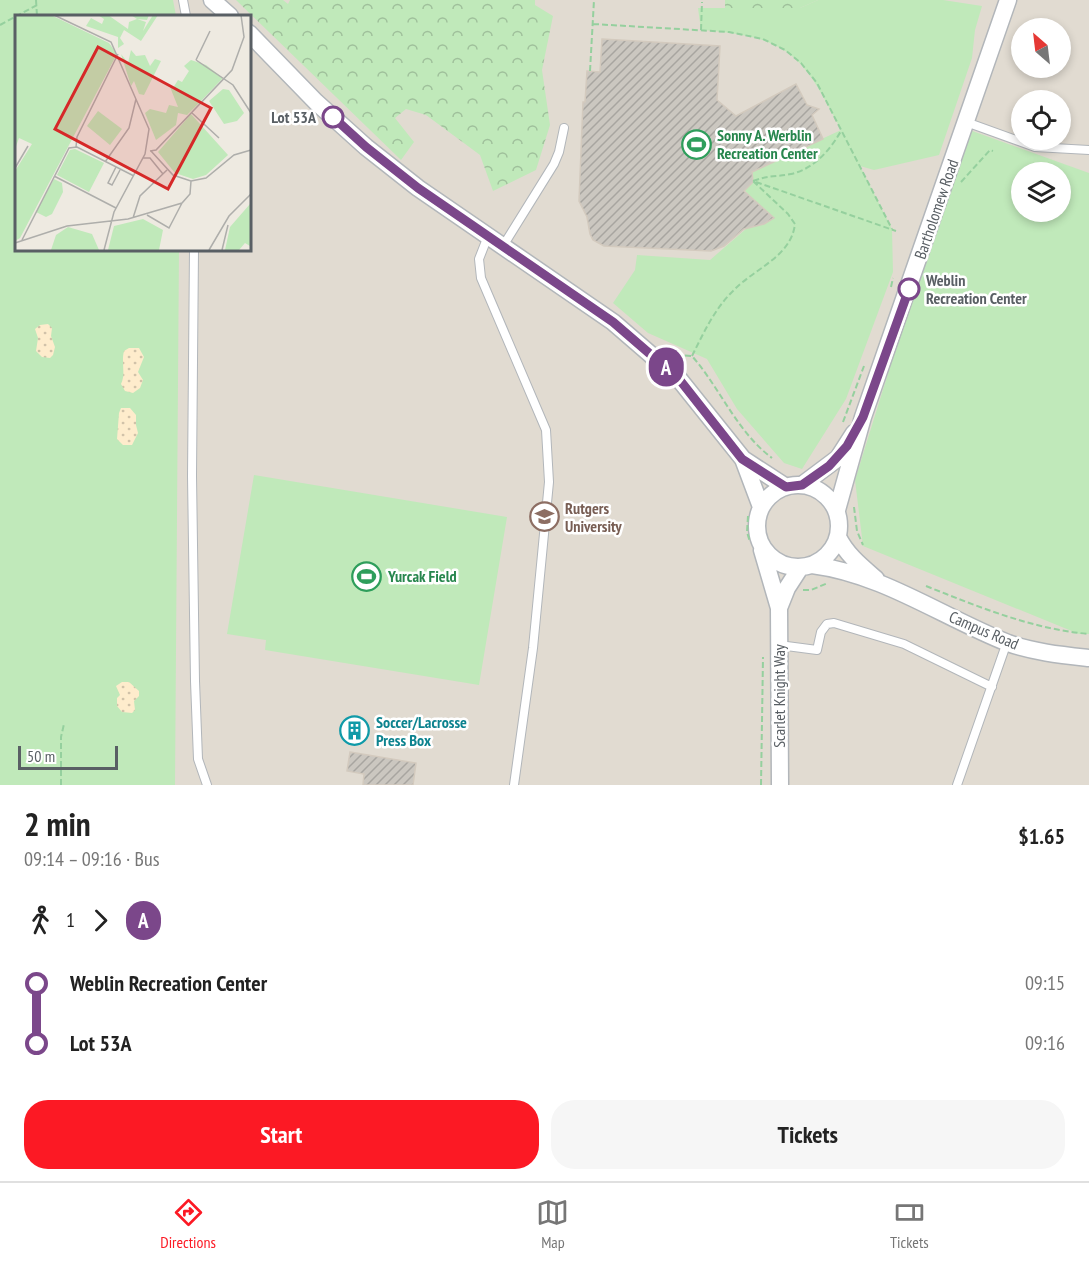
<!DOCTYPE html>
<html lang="en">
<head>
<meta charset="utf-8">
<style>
	body { margin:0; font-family:"PT Sans Narrow",sans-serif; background:#f6f6f6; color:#222; height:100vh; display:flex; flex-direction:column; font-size:22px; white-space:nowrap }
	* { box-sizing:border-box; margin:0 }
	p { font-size:20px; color:#767676 }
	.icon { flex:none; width:33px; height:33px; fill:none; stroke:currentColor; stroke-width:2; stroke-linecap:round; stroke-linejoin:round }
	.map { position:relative; height:785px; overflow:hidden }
	.drawer { display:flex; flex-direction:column; background:#fff; flex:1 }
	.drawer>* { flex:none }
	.badge { padding:0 12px; border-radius:20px; font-size:21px; line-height:39px }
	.needle { width:39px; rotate:332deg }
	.fabs { position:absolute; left:1011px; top:18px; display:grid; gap:12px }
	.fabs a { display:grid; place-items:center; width:60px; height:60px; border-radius:50%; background:#fff; box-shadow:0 3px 9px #0003; font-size:30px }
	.scale { position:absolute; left:18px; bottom:15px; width:100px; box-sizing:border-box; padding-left:6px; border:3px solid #595f64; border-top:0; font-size:16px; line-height:21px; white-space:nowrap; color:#595f64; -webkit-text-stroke:4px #fff; paint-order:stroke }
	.map>.badge { position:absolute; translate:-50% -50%; box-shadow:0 0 0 3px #fff }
	.legs { display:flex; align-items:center; gap:9px; height:66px; padding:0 24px; font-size:20px }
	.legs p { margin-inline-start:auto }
	.summary { display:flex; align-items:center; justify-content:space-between; height:102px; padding:0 24px }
	h1 { font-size:33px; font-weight:700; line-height:45px }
	.cta { display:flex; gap:12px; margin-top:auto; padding:12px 24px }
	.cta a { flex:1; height:69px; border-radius:24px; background:#fc1924; color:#fff; font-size:24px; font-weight:700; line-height:69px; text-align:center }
	.cta a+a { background:#f6f6f6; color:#222 }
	ul { padding:0 24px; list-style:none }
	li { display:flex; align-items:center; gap:21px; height:60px; font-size:22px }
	li i { display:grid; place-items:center; width:9px; height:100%; margin:0 8px; background:currentColor }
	li i::after { content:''; width:15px; height:15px; margin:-8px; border:4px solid; border-radius:50%; background:#fff }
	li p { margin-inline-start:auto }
	li:first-child i { background:linear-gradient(#0000 50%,currentColor 0) }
	li:last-child i { background:linear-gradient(currentColor 50%,#0000 0) }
	.dock { display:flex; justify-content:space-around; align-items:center; height:84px; border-top:2px solid #e0e0e0; background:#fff; font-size:16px; color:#767676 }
	.dock a { display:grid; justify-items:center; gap:3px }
	.dock .selected { color:#fc1924 }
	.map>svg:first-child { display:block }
</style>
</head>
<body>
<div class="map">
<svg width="1089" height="785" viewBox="0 0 1089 785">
	<defs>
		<pattern id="forest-crowns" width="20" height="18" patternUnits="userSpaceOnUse" patternTransform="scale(1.5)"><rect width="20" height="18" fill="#c0e9ba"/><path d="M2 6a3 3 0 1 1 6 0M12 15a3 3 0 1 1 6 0" fill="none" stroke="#9fc09b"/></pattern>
		<pattern id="sand-dots" width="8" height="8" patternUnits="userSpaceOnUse" patternTransform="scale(1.5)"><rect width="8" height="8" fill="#feeccc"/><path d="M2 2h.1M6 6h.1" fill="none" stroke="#d1c2a9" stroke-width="1.8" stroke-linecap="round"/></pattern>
		<pattern id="building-hatch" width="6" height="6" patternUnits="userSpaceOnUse" patternTransform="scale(1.5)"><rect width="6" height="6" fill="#cbc7c0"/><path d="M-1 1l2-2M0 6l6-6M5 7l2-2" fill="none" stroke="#a8a5a0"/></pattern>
	</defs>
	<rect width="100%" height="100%" fill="#eeeae1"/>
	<path fill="#e1dbd1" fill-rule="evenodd" d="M0,0H1089V785H0ZM16,16H249V249H16ZM1022,28H1060V68H1022ZM1022,100H1060V140H1022ZM1022,172H1060V212H1022Z"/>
	<path fill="#c0e9ba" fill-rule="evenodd" d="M0,0H173L176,16H16V249H179L175,785H0Z
		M818,0H943L982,6L975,30L972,58L939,155L874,170L860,166L892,229L893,272L846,399L802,469L784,463L737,409L707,359L648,333L613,303L635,270L637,255L710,260L747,228L760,225L773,218L742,188L750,161L766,165L841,130C802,54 790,37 701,30L698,8H800Z
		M964,128L1089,173V634H1079L863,546L855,480ZM1022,172H1060V212H1022Z
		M254,475L507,517L479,685L265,650L266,640L227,634Z"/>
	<path fill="url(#forest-crowns)" d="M236,0H283L288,4L290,0H535V5L553,16L542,70L550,125L536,170L493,191L480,155L426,115L406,109L395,118L414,142L401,160Z
		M725,0H818L800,8H725Z"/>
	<path fill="url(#sand-dots)" d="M48,324L52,328L51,336L55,347L53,355L50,358L42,357L36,351L38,338L35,329L40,325Z
		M129,348H139L144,357L138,372L143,380L140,388L133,393L125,391L121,384C126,374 121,362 124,351Z
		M121,408H130L136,415V425L138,433L132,445H123L117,439L119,413Z
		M122,682H129L139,691V696L134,701L135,710L132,713L122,712L117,706V698L120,695L116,686Z"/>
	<path fill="url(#building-hatch)" stroke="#d3cabe" stroke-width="1.5" d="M602,39L720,46L717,100L736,116L796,84L807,105L819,109L812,115L823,139L752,172L753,182L744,191L774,218L764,224L744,229L724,246L711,251L604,246L593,240L590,234L587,217L579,201L583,102H585L587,71L600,72Z
		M350,752L416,763L413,785H363L364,774L347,771Z"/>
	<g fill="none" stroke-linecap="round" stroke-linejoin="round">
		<defs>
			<path id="service" d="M183,0L186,16
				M966,122L1035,147L1089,150
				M488,236L479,259L481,278L546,430L549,482L533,648L514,785
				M503,246L554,164L559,152L564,128
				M194,249L192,476L195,681L198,759L207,785
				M779,645L817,650L821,632L827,624L834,623L904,644L992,687
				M957,785L1007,642"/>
			<path id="minor" d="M212,0L230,16
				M249,33L316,102L366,147L418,188L613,322L679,379L743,459L761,507
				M743,459L786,487
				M757 526a41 41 0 1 1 82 0a41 41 0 1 1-82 0Z
				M802,485L838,458L854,433
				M837,510L863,417L1008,0
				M838,537C847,555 861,566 876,579
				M762,550L779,608L780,785
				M812,565C883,574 942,617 1008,643C1033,652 1062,655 1089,658
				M779,608L787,588L800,568"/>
		</defs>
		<use href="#service" stroke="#b2b6ba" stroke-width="10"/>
		<use href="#minor" stroke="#b2b6ba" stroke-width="19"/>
		<path stroke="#95d09e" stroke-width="2" stroke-dasharray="6 3" stroke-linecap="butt" d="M36,0L37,16
			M593,24L729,32L763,39L785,50L801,63L817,83L892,229
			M0,25L37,5
			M701,30L702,2
			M590,71L594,0
			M753,181C769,175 776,177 791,174C814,169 830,150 841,131
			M756,182L896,231
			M961,182L990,150L993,151
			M891,287L893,278
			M676,355L692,356C720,388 737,432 772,458
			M692,356C704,332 715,308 734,290C755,268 791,257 795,224L788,214L753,181
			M843,422L864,366
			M854,507L857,531L863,545
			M748,516L747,532L750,542
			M926,586C979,607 1032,629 1089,634
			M803,590H811L828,583
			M61,785V737L64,724
			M761,785L763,657"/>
		<use href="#service" stroke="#fff" stroke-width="8"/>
		<use href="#minor" stroke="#fff" stroke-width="16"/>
	</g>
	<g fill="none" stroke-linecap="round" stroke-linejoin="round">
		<defs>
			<path id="line-1" d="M333,117L366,147L418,188L613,322L679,379L742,459L786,487L802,485L829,466L847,446L863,417L909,289"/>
		</defs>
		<use href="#line-1" stroke="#fff" stroke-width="14"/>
		<use href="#line-1" stroke="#7b478a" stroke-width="9"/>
	</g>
	<defs>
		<symbol id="stadium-ring" viewBox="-11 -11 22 22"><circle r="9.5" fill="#fff" stroke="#2e9e5b" stroke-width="1.5"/><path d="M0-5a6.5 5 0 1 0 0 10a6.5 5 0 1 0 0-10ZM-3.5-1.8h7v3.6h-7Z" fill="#2e9e5b"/></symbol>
		<symbol id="university-ring" viewBox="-11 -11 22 22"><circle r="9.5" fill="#fff" stroke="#8d6e63" stroke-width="1.5"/><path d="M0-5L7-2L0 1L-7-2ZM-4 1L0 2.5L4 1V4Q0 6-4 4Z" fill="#8d6e63"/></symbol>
		<symbol id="building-ring" viewBox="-11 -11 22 22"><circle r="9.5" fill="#fff" stroke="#0f9aa8" stroke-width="1.5"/><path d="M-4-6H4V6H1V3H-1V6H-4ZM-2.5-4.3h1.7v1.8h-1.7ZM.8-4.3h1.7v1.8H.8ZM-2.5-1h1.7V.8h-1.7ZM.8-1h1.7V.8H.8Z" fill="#0f9aa8"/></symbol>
	</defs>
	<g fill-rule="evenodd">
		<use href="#stadium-ring" x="680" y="128" width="33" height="33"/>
		<use href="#university-ring" x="528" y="500" width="33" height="33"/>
		<use href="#stadium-ring" x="350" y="560" width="33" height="33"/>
		<use href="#building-ring" x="338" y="714" width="33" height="33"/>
	</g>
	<g fill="#fff" stroke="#7b478a" stroke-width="3">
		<circle cx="333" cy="117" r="10"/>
		<circle cx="909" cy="289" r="10"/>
	</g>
	<g text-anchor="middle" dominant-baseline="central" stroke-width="5" stroke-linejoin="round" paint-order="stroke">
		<g font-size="16" font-weight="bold" fill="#595f64" stroke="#fff" text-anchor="end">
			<text x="316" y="117">Lot 53A</text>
			<text x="926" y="280" text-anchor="start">Weblin<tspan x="926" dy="18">Recreation Center</tspan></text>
		</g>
		<g font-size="16" font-weight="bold" fill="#27864d" stroke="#fff" text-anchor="start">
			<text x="717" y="135">Sonny A. Werblin<tspan x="717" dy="18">Recreation Center</tspan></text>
			<text x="388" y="576">Yurcak Field</text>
		</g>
		<g font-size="16" fill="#595f64" stroke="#fff">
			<text transform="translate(936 209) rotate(-71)">Bartholomew Road</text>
			<text transform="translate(984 630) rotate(23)">Campus Road</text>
			<text transform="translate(779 696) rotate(-90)">Scarlet Knight Way</text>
		</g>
		<g font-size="16" font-weight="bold" fill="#785e54" stroke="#fff" text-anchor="start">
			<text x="565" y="508">Rutgers<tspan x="565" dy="18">University</tspan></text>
		</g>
		<g font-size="16" font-weight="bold" fill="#0d838f" stroke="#fff" text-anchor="start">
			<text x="376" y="722">Soccer/Lacrosse<tspan x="376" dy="18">Press Box</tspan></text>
		</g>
	</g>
	<g transform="translate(15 15)">
		<rect width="236" height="236" fill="#eeeae1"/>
		<path d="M0,0L38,1L94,28L102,39L5,223L0,226V156L17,129L4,123L0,134ZM83,0H93L113,14L114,7L122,4L116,0H134L132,5L122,4L131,7L128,16L138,0H143L126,26L109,15L105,23L109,29L103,33V22L71,11L76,3L87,9L89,4ZM155,72L185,87L172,100L163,98L161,110L141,125L130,98L135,94L151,98L154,90L163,92ZM208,74L214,75L229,98L222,106L209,109L194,86ZM83,96L107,114L95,130L72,111ZM176,99L213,140L191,160L178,164L160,158L143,137ZM60,134L89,148L74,177L42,160L55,135ZM39,164L47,168L48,177L37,199L31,202L21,197ZM128,204L148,215L144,235H93L99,211ZM53,212L77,219L84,235H36L41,220Z" fill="#c0e9ba"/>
		<path d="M116,35L121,41L130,40L135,51L140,44L146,46L129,80L124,79L119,66L116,71L106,39L113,48ZM176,45L191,50L208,63L185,87L158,73L163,65L167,67L174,56L169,51ZM235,189V231L230,228L224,235H210L215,212Z" fill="#c0e9ba"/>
		<path fill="none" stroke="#aeaeab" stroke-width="1.5" d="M39,0L96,27L134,114L130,139L99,197L89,235M181,45L218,70L236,98M181,45L195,16M177,98L204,123M61,132L62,122L103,39M135,136L141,135L217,55L229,22L226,0M128,143H135L148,159M90,147L114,113L121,84M101,152L93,168L97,170L105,155M0,153L13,131M39,161L101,193M176,166L191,163L219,140L236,135M132,200L154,213L167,188M118,203L125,181L152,155M7,225L54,133L62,132L119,161M0,228L52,211L113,204L167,188L175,179L176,166L158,160L136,136M194,235L214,201L236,179M207,235L213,210"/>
		<path fill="#d62828" fill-opacity="0.15" stroke="#d62828" stroke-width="3" d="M83,32L196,93L153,174L40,114Z"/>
		<rect width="236" height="236" fill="none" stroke="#595f64" stroke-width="3"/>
	</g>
</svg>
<div class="fabs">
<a><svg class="needle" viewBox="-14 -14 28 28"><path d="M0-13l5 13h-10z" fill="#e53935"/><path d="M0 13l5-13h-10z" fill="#767676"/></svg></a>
<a><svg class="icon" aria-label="locate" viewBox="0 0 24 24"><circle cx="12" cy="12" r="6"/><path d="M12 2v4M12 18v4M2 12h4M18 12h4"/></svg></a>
<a><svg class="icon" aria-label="layers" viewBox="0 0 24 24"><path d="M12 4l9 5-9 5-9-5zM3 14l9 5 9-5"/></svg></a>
</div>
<div class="scale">50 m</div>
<b class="badge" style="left:666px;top:367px;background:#7b478a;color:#fff">A</b>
</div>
<section class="drawer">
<div class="summary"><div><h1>2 min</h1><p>09:14 – 09:16 · Bus</p></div><b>$1.65</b></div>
<div class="legs"><svg class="icon" aria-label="walk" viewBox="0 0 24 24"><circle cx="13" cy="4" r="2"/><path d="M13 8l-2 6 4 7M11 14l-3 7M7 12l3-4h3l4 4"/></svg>1<svg class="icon" aria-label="forward" viewBox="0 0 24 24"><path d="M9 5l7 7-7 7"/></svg><b class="badge" style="background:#7b478a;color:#fff">A</b></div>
<ul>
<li><i style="color:#7b478a"></i><b>Weblin Recreation Center</b><p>09:15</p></li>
<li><i style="color:#7b478a"></i><b>Lot 53A</b><p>09:16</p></li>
</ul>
<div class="cta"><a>Start</a><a>Tickets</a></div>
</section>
<nav class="dock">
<a class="selected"><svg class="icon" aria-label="directions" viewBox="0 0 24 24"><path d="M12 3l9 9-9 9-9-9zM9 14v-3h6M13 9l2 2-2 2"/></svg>Directions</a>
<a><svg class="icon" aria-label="map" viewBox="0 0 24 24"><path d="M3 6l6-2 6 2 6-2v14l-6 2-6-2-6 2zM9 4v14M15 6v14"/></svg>Map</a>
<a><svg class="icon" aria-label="tickets" viewBox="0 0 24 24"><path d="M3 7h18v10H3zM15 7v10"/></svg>Tickets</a>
</nav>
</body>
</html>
